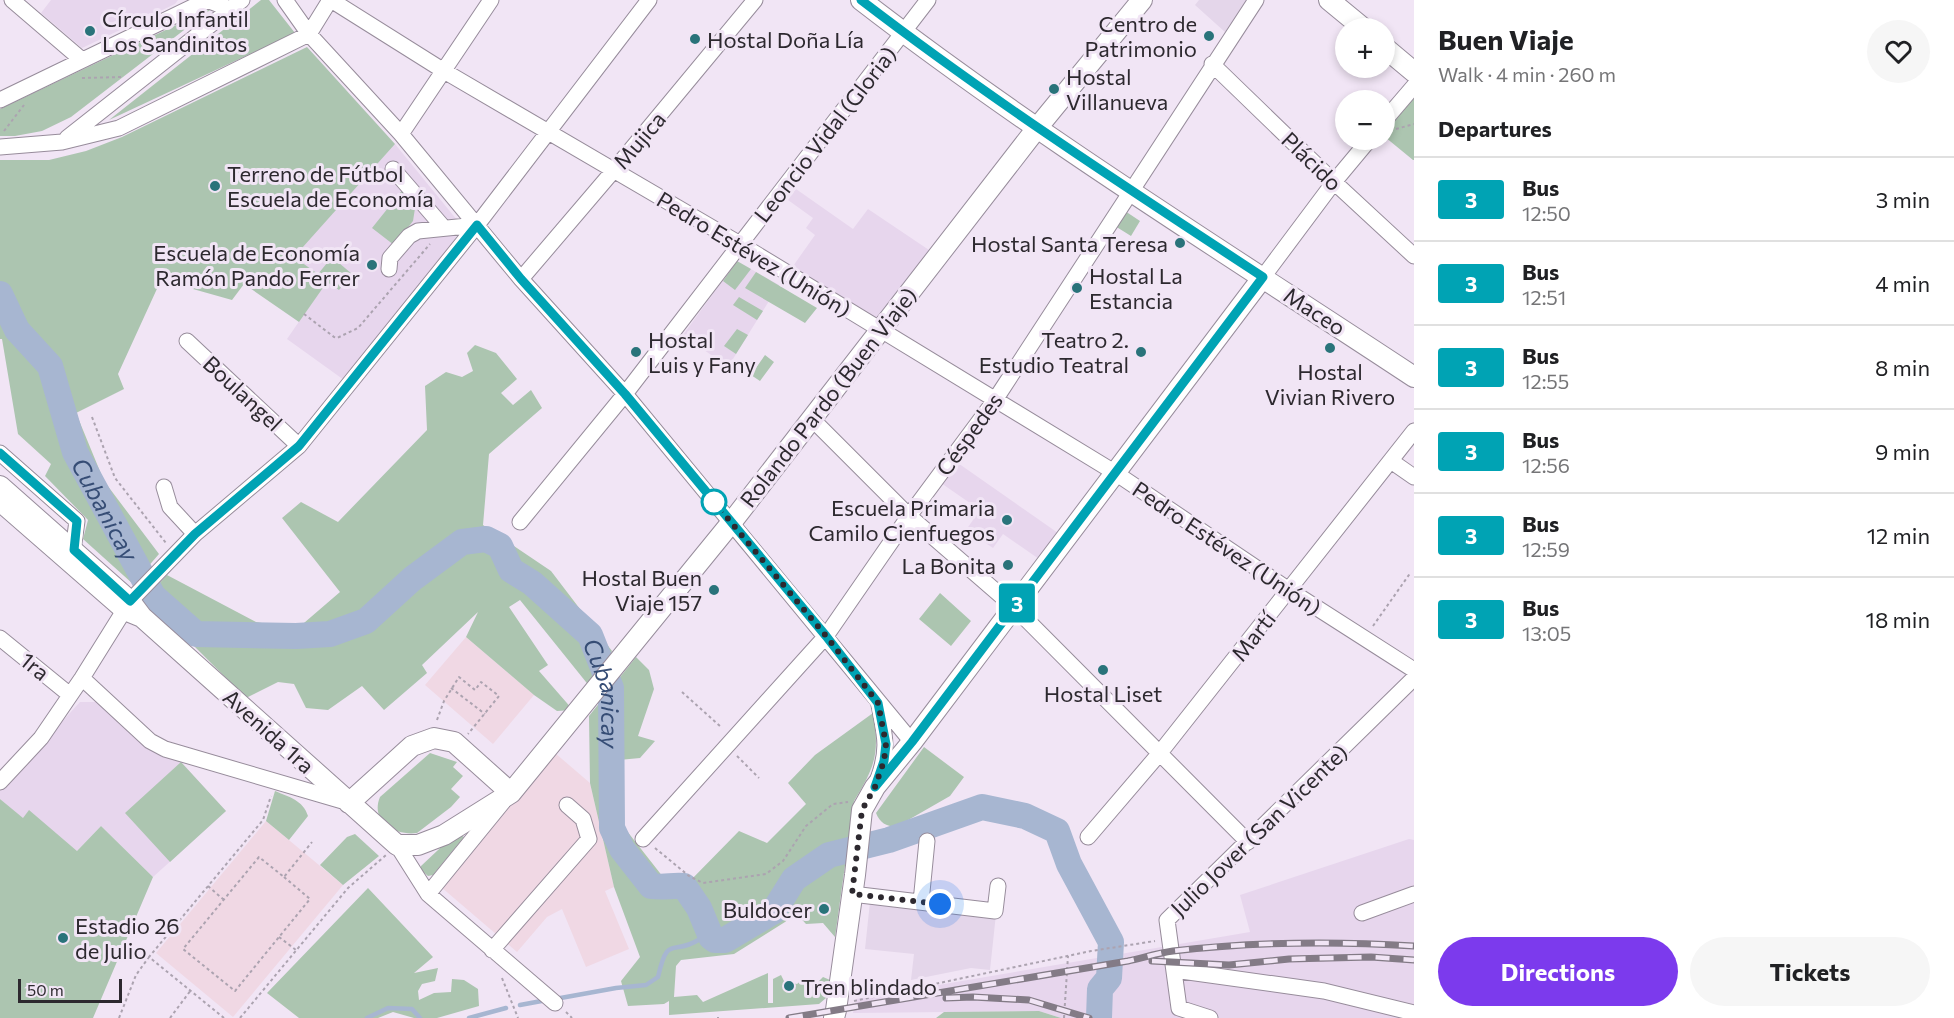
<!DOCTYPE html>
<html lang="en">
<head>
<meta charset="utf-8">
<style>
	body { margin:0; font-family:Commissioner,sans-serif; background:#f6f6f6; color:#202124; height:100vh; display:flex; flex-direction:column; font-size:22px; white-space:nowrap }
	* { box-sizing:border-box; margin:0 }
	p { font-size:20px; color:#757577 }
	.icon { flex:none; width:33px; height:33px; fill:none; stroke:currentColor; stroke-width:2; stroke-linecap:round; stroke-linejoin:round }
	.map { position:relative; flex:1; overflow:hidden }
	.drawer { display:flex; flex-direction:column; background:#fff; width:540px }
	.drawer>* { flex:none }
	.badge { padding:0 12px; border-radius:4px; font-size:21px; line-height:39px }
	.tools { position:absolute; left:1335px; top:18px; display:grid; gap:12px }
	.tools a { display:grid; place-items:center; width:60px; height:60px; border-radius:50%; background:#fff; box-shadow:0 3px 9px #0003; font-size:30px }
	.scale { position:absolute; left:18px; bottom:15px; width:104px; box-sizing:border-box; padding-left:6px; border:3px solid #2d292f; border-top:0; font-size:16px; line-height:21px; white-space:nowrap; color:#2d292f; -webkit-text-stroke:4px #f1e5f5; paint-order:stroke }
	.you { position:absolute; width:30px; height:30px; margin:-15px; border:4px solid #fff; border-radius:50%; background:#1a73e8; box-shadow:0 0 0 9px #1a73e833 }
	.map>.badge { position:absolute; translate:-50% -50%; box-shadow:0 0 0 3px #fff }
	h2 { padding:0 24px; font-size:22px; line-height:54px }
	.round { display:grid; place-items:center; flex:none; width:63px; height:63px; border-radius:32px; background:#f6f6f6 }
	.head { display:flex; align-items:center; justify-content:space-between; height:102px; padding:0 24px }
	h1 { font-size:28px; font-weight:700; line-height:45px }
	.action { display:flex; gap:12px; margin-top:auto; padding:12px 24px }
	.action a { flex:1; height:69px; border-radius:36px; background:#7c3aed; color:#fff; font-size:24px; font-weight:700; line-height:69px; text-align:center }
	.action a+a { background:#f6f6f6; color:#202124 }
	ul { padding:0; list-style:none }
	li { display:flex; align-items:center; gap:18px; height:84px; padding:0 24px; border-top:2px solid #e0e0e0 }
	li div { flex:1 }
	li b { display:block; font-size:22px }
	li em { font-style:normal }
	li .badge { min-width:66px; font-weight:700; text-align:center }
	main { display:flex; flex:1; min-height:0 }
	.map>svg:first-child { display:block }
</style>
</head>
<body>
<main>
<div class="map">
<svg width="1414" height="1018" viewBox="0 0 1414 1018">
	<rect width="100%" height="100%" fill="#f1e5f5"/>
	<path fill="#f0d8e4" d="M466,637L534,695L493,744L425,685Z
		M555,753L590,783L614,887L605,891L629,949L586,967L562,909L547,917L517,952L441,887Z
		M266,821L343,885L233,1017L156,953Z"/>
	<path fill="#e4d6ea" d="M1199,0H1247L1225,32L1195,5Z
		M870,902L996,914L990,970L971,968L911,980L914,954L865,949Z"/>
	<path fill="#e7d6ed" d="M51,0H178L175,4L82,48L41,13Z
		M395,144L457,220L455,244L344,380L287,339L327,281L293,257Z
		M796,189L853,229L868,209L929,250L876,318L791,269L815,235L806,228L813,218L788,200Z
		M737,261L779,285L728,367L683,335Z
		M955,461L1058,533L1039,559L1003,534L993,548L966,530L980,510L941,483Z
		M80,702H97L155,753L181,762L226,811L153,877L101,826L77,851L29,811L23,819L0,799V789Z
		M1409,839L1414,840V1018H1061L1039,1011L853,1013L856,999L1250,932L1240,895Z"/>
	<path fill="#acc5b0" d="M261,0H269L295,33L109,120Z
		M214,7L71,117L42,131L15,136H0V109Z
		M307,47L395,144L294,257L318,274L332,257L352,274L339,290L327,282L299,322L244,284L232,300L161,280L118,374L124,389L76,413L104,481L159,554L133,584L83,539L88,520L45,476L51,464L18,434L2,339H0V160H49L86,151L122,137Z
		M1414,95V160H1413L1385,137V130Z
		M404,188L416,202L413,221L394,245L372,228Z
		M1125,211L1140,221L1131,236L1115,226Z
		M737,261L751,269L735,290L723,281Z
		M756,272L817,308L805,323L745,288Z
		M739,297L763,311L757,320L733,305Z
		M737,329L748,335L736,354L724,346Z
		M475,345L496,353L517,379L501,393L513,405L531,390L542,408L489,454L483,525L551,571L612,651L604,670L590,687L520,600L509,607L548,665L539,671L573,710L557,711L534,695L466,637L478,612L422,665L427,673L384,710L362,686L328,710L306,708L294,684L278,682L246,698L194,646L142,602L167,575L256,622L297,629L340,592L282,518L301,502L338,522L427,430L425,386L446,372L462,377L473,371L467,353Z
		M765,355L774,362L760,381L751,375Z
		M940,593L971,621L951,646L919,619Z
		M636,657L649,670L654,689L638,736L655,741L640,758L619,760L623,826L667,882L688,883L739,831L767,843L806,804L788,783L815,755L873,713C880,753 875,767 854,801L835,937L823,923L806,924L796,913L785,922L734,954L681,960L676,966L674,997L697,995L703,1002L768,973V1003H773V979L781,975L784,981L797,984L804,978L818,982L823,977L830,980L826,998L819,1004L669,1015V1001L664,1004L628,1006L621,981L640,957L614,887L590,783L589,716Z
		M924,747L964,777L950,796L896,827C886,826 880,823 876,813Z
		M430,753L457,762L453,767L463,776L451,789L460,797L451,807L417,833C394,836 370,821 380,797Z
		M181,762L226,811L170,862L125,813Z
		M275,791C289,797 303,800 308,816L289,840L266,821Z
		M0,799L23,818L29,810L77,851L101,826L153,877L93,1018H0Z
		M458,833L464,837L433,875L428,876L421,870V866L454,835Z
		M355,834L379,856L343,885L320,865L347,837Z
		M368,888L433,957L414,973L438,968L435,981L422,984L418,991L419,1000L434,993L451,992L452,979L464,980L478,989L479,1006L437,1018H414L393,1012L378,1018H299L267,993Z
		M1039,1011L1061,1018H936L944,1012Z"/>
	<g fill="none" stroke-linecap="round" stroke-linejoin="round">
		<path stroke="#a7b6d1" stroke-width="4.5" d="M555,999L616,988L646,985L658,977C668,933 672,957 700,939
			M520,1005L547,1000
			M367,1018L388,1008L412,1009L420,1018
			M469,1018L506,1008"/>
		<path stroke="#a7b6d1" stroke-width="26" id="s1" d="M0,294L17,330L50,366L75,452L153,596L196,634L296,636L330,634L366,621L412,579L462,542L486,539L500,546L511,570L532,583L590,635L611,688L612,828L622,849L651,886C665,888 671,885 684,886L699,908L711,937L715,940H725L774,911L794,879L829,855L889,840L982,807L1025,816L1057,831L1069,864L1111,942L1109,978L1100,989L1099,1018"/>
		<defs>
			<path id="minor" d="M12,0L82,60
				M285,0L309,34L401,134L521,279L625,394L912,742
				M331,0L444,71L740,244L1114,472L1289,590L1414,670
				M1212,64L1334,182L1414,256
				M0,100L207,0L230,9
				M1384,121L1414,86
				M401,134L491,0
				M67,138L242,0
				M0,147L62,142L119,128L309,34L330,0
				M393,169L444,228
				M389,269L390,258L409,236L418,231L477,225
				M1263,277L1334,182L1369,140
				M521,279L614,170L755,0
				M187,341L299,446
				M812,419L909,516L1014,607L1248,842
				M0,453L77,521L73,550
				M1391,461L1414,477
				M164,487L170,507L195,534
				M520,522L625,394L928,0
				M0,638L70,695
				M82,678L150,741L165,749L346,802
				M878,779C889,749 885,736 879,705
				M0,782L41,738L82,678L130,601L195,534L299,446L477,225L649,0
				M1088,837L1159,754L1414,431
				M643,839L826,636L909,516L995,400L1256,0
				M397,845L428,894L555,1003
				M428,894L503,802
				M852,894L995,911L998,886
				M921,902L927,841
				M1362,913L1414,894
				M492,950L589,839L583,819L567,805
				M1174,970L1324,991L1414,1013
				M1210,1018L1179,1008L1167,920L1414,678"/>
			<path id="major" d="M861,0C1037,136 1228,254 1414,377
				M1329,0L1363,28
				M1384,47L1414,72
				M0,486L130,601L142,617L125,610L0,501
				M142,617L397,845H418L444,835L511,793L731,523L1037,128L1142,0
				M349,803L412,746L434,738L454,742L511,793
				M834,1018L836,1010L855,875L862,810L875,787L912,742L1263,277"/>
		</defs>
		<use href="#minor" stroke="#978c9b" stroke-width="17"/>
		<use href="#major" stroke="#978c9b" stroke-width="22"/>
		<path stroke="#aca3b0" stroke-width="2" stroke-dasharray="3 3" stroke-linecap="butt" d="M82,78L122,77
			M1396,129L1414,124
			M4,131L24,105
			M304,314L334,337L337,338L358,328L430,244
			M92,417L115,478L166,543
			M1373,626L1411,572
			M451,688L485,714
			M682,692L722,728
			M437,720L444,701L459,677L475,690L481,682L499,696L468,734
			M737,756L759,778
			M655,848L689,876L703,883L766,874L783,861L806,826L833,804L848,802
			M284,877L310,899L235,991L183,949L259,857L284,877L312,842
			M208,886L224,900
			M279,937L296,950
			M502,978L518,1018
			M854,1001L1091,951L1155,941
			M566,1012L572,1018
			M718,1017V1018
			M119,1018L136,975L149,957
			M170,1018L191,990
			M224,1018L149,957L263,820L271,796
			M240,1018L348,888L386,855
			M1064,1018L1068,956"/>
		<use href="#minor" stroke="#fff" stroke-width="15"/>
		<use href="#major" stroke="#fff" stroke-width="20"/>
		<defs>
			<path id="rail" d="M1152,961L1229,965L1289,959L1371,957L1414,960
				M946,998L973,997L1029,1000L1089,1018
				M789,1018L1128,961C1142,958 1158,953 1173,951C1252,942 1334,941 1414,946"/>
		</defs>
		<use href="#rail" stroke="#837b86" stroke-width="7"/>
		<use href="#rail" stroke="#f1e5f5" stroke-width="4.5" stroke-dasharray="14" stroke-linecap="butt"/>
	</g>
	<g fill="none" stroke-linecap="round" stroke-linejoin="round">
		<defs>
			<path id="line" d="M0,453L77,521L74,550L130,601L195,534L299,446L477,225L521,279L625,394L826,636L878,703L886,744L884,761L875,787L912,742L1263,277C1127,188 990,99 861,0"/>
		</defs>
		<use href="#line" stroke="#fff" stroke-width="14"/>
		<use href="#line" stroke="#00a3b4" stroke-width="9"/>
		<path stroke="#2d292f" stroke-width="6" stroke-dasharray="0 10.8" d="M714,502L826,636L878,703L886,744L884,761L875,787L862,810L852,894L940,904"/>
	</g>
	<g fill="#29737a" stroke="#f1e5f5" stroke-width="2">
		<circle cx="90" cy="31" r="6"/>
		<circle cx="1209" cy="36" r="6"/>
		<circle cx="695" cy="39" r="6"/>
		<circle cx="1054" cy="89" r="6"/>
		<circle cx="215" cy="186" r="6"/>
		<circle cx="1180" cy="243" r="6"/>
		<circle cx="372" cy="265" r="6"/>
		<circle cx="1077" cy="288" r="6"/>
		<circle cx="1330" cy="348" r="6"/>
		<circle cx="636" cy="352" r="6"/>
		<circle cx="1141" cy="352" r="6"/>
		<circle cx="1007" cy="520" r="6"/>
		<circle cx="1008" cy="565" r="6"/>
		<circle cx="714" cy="590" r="6"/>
		<circle cx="1103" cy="670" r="6"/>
		<circle cx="824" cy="909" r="6"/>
		<circle cx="63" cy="938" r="6"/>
		<circle cx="789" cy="986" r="6"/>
	</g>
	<circle fill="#fff" stroke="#00a3b4" stroke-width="3" cx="714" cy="502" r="12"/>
	<g text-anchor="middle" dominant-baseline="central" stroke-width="6" stroke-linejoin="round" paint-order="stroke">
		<g font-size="22" fill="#2d292f" stroke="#f1e5f5" text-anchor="start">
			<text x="102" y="18">Círculo Infantil<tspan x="102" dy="25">Los Sandinitos</tspan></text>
			<text x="1197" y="23" text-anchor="end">Centro de<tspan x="1197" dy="25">Patrimonio</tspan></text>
			<text x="707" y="39">Hostal Doña Lía</text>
			<text x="1066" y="76">Hostal<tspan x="1066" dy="25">Villanueva</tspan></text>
			<text x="227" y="173">Terreno de Fútbol<tspan x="227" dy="25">Escuela de Economía</tspan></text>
			<text x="1168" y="243" text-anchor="end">Hostal Santa Teresa</text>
			<text x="360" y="252" text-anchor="end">Escuela de Economía<tspan x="360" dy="25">Ramón Pando Ferrer</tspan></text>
			<text x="1089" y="275">Hostal La<tspan x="1089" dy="25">Estancia</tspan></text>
			<text x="648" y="339">Hostal<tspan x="648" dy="25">Luis y Fany</tspan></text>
			<text x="1129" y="339" text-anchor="end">Teatro 2.<tspan x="1129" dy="25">Estudio Teatral</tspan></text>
			<text x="1330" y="371" text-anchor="middle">Hostal<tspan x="1330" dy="25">Vivian Rivero</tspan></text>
			<text x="995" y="507" text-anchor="end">Escuela Primaria<tspan x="995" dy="25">Camilo Cienfuegos</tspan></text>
			<text x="996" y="565" text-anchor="end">La Bonita</text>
			<text x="702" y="577" text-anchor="end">Hostal Buen<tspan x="702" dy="25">Viaje 157</tspan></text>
			<text x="1103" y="693" text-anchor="middle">Hostal Liset</text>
			<text x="812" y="909" text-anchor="end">Buldocer</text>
			<text x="75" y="925">Estadio 26<tspan x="75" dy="25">de Julio</tspan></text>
			<text x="801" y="986">Tren blindado</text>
		</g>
		<g font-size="22" fill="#2d292f" stroke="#f1e5f5">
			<text transform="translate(825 134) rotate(-52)">Leoncio Vidal (Gloria)</text>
			<text transform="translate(639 140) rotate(-50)">Mujica</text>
			<text transform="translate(1312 161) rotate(44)">Plácido</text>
			<text transform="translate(754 254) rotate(31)">Pedro Estévez (Unión)</text>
			<text transform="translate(1315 311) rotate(33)">Maceo</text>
			<text transform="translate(243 393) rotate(43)">Boulangel</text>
			<text transform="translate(828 397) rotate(-52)">Rolando Pardo (Buen Viaje)</text>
			<text transform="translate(969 434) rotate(-54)">Céspedes</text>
			<text transform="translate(1227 548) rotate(34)">Pedro Estévez (Unión)</text>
			<text transform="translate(1253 636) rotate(-52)">Martí</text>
			<text transform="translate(35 666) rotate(39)">1ra</text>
			<text transform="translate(269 731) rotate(42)">Avenida 1ra</text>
			<text transform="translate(1259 830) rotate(-44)">Julio Jover (San Vicente)</text>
		</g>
		<g font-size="24" font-style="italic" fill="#364d75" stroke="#f1e5f5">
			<text stroke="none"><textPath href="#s1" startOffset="243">Cubanicay</textPath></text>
			<text stroke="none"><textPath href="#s1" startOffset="926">Cubanicay</textPath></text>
		</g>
	</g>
</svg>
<div class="tools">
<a>+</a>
<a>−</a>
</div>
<div class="scale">50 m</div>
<div class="you" style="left:940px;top:904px"></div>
<b class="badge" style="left:1017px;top:603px;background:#00a3b4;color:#fff">3</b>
</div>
<section class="drawer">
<div class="head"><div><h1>Buen Viaje</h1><p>Walk · 4 min · 260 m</p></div><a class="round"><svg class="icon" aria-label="heart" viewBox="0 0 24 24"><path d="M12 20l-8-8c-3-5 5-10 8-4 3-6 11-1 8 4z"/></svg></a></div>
<h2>Departures</h2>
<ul>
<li><span class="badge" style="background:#00a3b4;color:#fff">3</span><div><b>Bus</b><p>12:50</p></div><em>3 min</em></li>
<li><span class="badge" style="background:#00a3b4;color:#fff">3</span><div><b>Bus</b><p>12:51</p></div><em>4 min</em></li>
<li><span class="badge" style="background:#00a3b4;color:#fff">3</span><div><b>Bus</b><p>12:55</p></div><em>8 min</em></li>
<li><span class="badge" style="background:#00a3b4;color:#fff">3</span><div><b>Bus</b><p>12:56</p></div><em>9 min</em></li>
<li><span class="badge" style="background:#00a3b4;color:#fff">3</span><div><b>Bus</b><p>12:59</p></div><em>12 min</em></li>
<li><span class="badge" style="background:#00a3b4;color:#fff">3</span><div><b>Bus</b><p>13:05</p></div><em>18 min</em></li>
</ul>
<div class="action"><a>Directions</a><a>Tickets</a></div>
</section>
</main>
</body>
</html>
